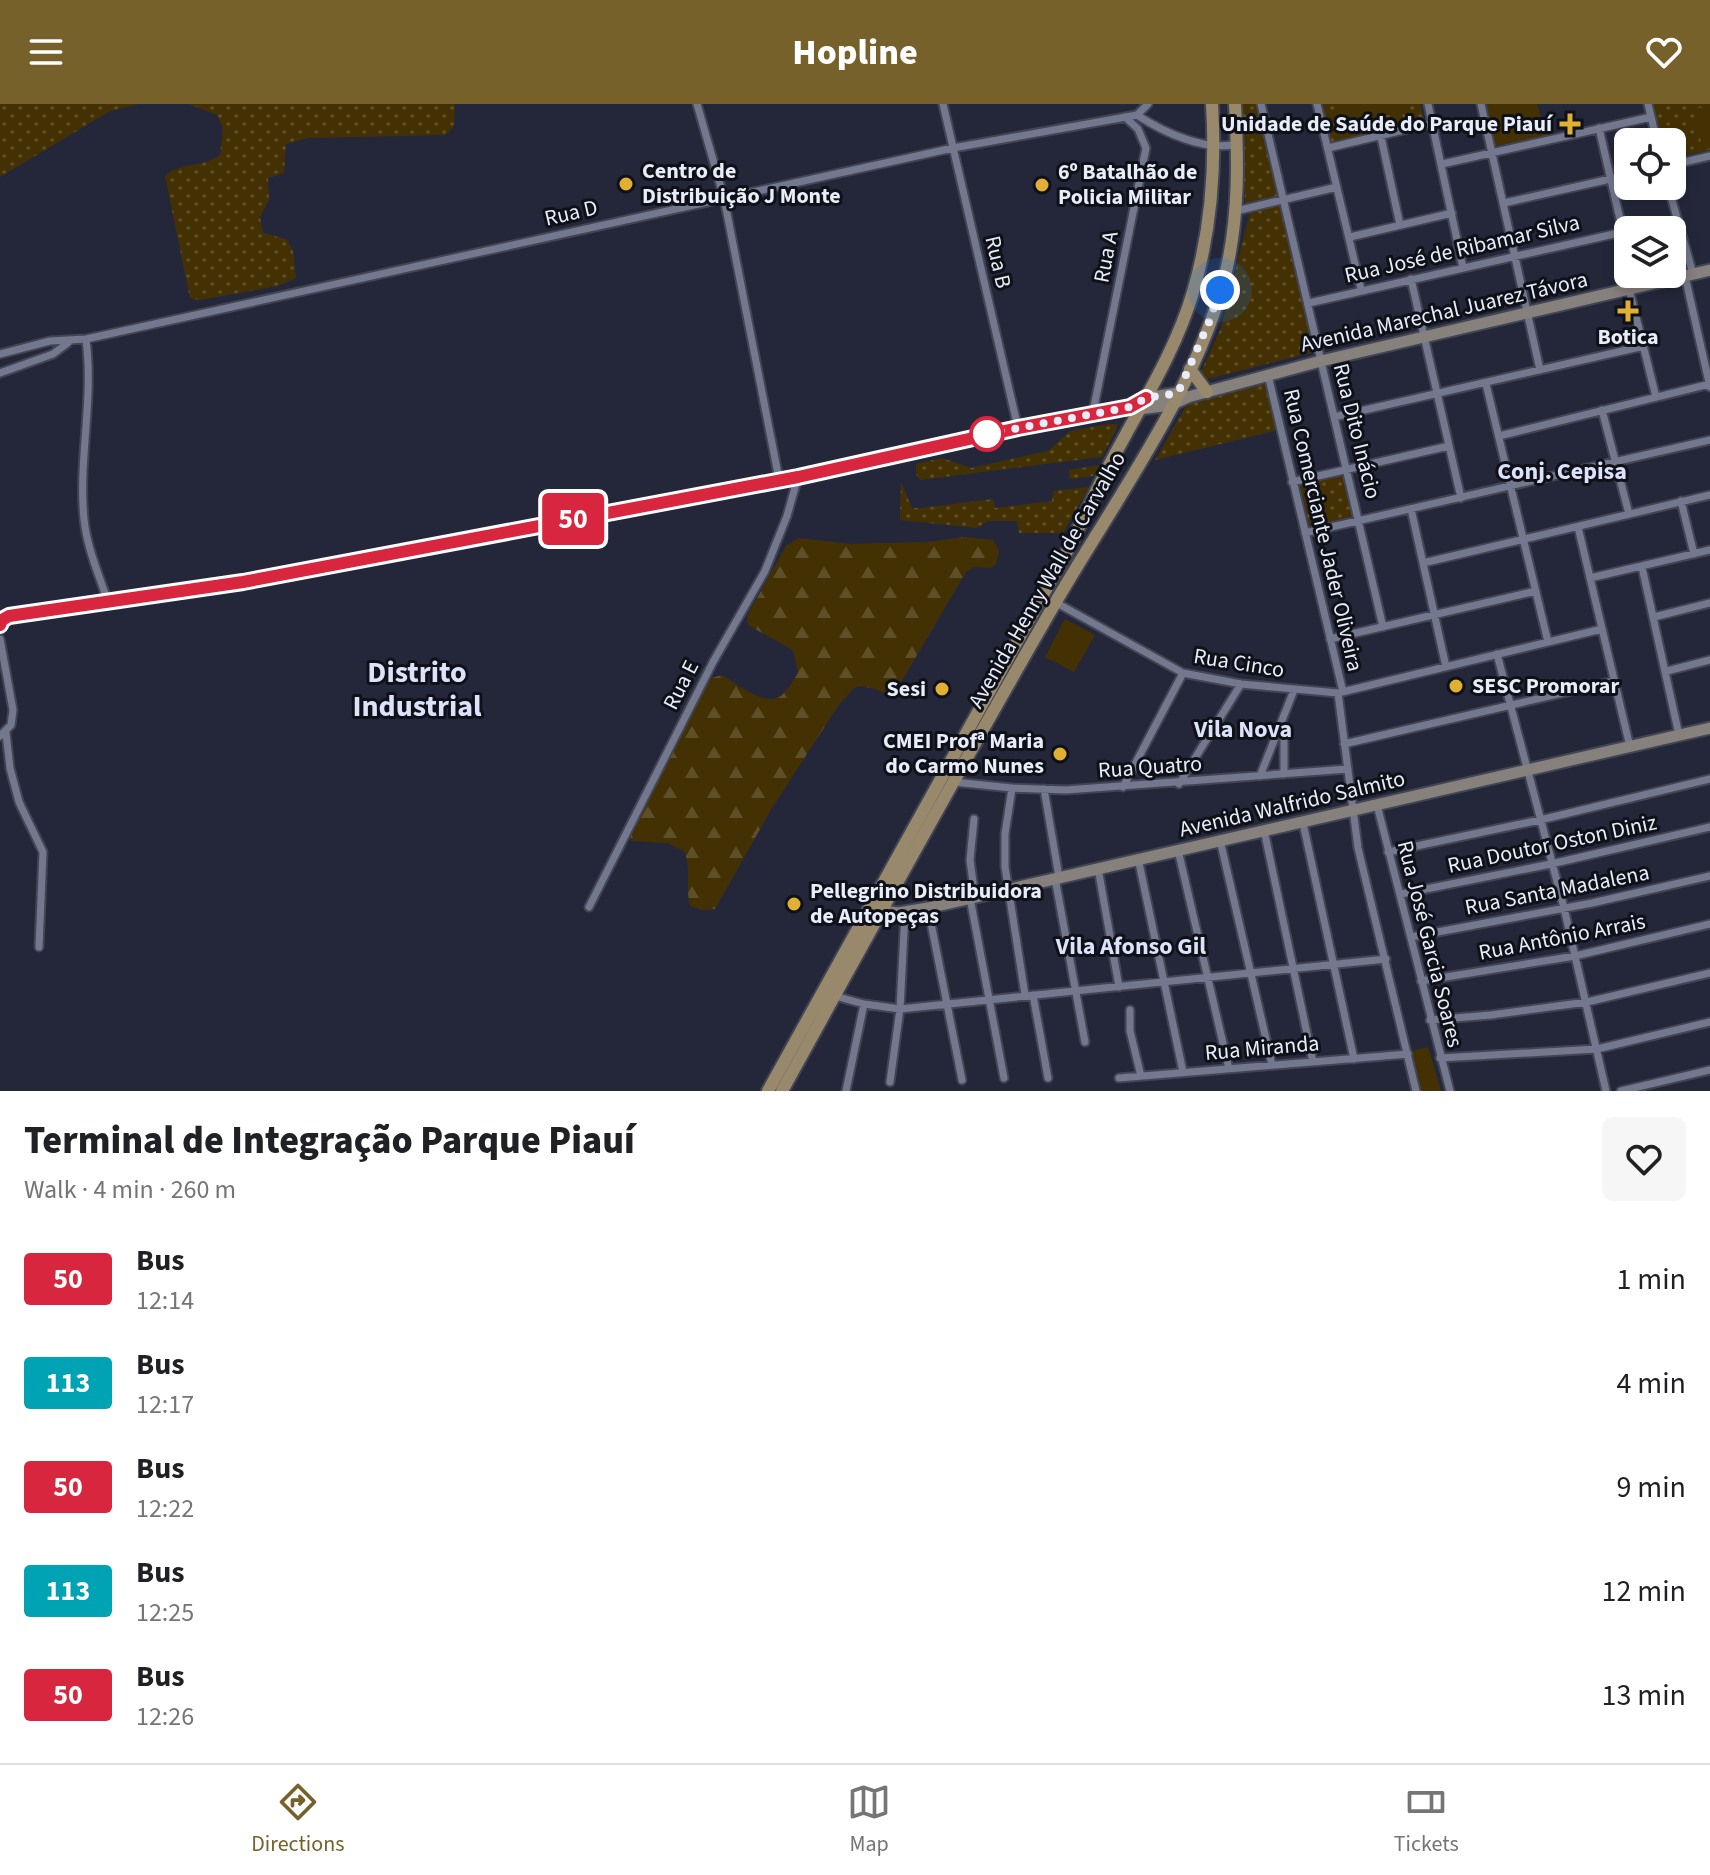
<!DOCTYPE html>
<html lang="en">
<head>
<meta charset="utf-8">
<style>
	body { margin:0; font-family:"Source Sans 3",sans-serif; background:#f6f6f6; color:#202124; height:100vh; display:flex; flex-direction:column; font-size:30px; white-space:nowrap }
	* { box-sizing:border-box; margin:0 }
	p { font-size:26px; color:#757577 }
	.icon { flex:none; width:44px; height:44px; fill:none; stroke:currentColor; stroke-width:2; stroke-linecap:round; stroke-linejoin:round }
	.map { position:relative; height:987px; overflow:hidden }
	.drawer { display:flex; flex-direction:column; background:#fff; flex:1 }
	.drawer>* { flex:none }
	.badge { padding:0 16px; border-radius:6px; font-size:28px; line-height:52px }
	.controls { position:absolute; left:1614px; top:24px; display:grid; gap:16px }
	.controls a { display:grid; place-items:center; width:72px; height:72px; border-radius:12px; background:#fff; box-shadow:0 4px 12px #0003; font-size:40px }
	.you { position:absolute; width:40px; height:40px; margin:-20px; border:6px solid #fff; border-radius:50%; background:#1a73e8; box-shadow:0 0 0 12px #1a73e833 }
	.map>.badge { position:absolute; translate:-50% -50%; box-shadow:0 0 0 4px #fff }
	.round { display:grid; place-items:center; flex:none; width:84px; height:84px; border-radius:12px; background:#f6f6f6 }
	.head { display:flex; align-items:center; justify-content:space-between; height:136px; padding:0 24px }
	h1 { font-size:38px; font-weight:800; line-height:60px }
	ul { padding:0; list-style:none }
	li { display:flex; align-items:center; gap:24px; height:104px; padding:0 24px }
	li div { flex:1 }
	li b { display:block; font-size:30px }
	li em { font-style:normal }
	li .badge { min-width:88px; font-weight:700; text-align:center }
	header { display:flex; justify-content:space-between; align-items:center; height:104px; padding:0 24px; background:#77612b; color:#fff; font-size:36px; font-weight:800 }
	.menu { display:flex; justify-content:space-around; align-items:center; height:112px; border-top:2px solid #e0e0e0; background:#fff; font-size:22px; color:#757577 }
	.menu a { display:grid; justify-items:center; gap:4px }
	.menu .on { color:#77612b }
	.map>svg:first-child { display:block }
</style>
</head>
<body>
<header><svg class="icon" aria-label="menu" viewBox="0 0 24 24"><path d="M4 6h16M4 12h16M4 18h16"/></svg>Hopline<svg class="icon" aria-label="heart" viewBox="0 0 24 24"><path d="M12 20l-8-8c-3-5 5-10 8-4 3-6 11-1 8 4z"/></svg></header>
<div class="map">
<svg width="1710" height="987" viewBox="0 0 1710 987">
	<defs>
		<pattern id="grass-dots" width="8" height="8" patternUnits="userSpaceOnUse" patternTransform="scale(2)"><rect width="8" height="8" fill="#443103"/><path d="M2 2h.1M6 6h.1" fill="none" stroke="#5f4f28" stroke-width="1.8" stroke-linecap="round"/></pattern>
		<pattern id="forest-firs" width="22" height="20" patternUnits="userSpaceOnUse" patternTransform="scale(2)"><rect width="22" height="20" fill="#443103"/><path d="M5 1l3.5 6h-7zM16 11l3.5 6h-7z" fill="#5f4f28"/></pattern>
	</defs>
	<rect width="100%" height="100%" fill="#24273a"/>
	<path fill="url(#grass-dots)" d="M0,0H139L110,7L0,73Z
		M189,0H455L454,22L446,31L308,34L286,40L284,69L268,74L269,96L260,113L263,129L286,135L293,146L296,174L278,182L199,196L190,194L165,72C183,57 201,65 220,51L223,24L217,11Z
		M1242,0H1258L1280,91L1245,99Z
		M1320,0H1420L1425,19L1330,41Z
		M1651,0H1710V46L1672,54V38H1661Z
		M1282,101L1317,247L1204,276L1200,270L1221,224L1250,108Z
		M1268,278L1278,326L1155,356L1189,297Z
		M1110,320H1117V324L1102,353L920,376L916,370V360L942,354L971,364L1048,347L1070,327Z
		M1100,361L1093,372L1070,375L1069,366Z
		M1344,371L1355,411L1310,424L1300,381Z
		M901,378L912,404H921L993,395L995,404L1052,397L1053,387L1089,383L1063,429H1019L1017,417H988L977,424L900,416Z"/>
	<path fill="url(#forest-firs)" d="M965,433L993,436L999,447L996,460L991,464L974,463L966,468L898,583L887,591L876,585L861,582L854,584L838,602L772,704L715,805L702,806L690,802C685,783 692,765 684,747L667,739L631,737V729L702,589L712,574L722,571C737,580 769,607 784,589C790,583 794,575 798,568L793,546L748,521L747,512L786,442L799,434L849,440L928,438Z"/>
	<path fill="#443103" d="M1345,0H1408L1410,6L1350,20Z
		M1485,0H1537L1547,32L1494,42Z
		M1710,2V44L1703,46L1694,5Z
		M1065,515L1095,531L1074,568L1045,553Z
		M1428,943L1441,987H1419L1411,947Z"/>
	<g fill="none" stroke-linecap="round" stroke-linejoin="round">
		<defs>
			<path id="street" d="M697,0L724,94L779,375
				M943,0L1018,324
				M1261,0L1383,523
				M1317,0L1361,185
				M1428,0L1463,164
				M1481,0L1540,266
				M1648,0L1657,38
				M1137,11C1163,28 1205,48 1237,40
				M1599,24L1628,150
				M1381,33L1400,121
				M1328,44L1433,19
				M1442,60L1651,13
				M1672,61L1710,52
				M1668,82L1693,170
				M1504,99L1628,71
				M1236,107L1337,83
				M1350,133L1452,109
				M1633,170L1636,183
				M1685,172L1710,283
				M1411,175L1461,394
				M1629,185L1656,293
				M1309,199L1623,128
				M86,235C94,297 78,356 84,415C87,444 99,471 108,498
				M0,250L50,237L86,235L953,44L1137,11L1148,0
				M0,269L53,250L69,238
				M1268,271L1343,588
				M1486,280L1548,538
				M1602,306L1629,410
				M1093,308L1146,44L1138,25L1125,13
				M1334,313L1644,242
				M1499,332L1710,280
				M1292,378L1449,342
				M1681,397L1694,450
				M1411,405L1446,563
				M1578,423L1630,643
				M1305,429L1710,336
				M1423,459L1710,391
				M1642,463L1679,631
				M1590,474L1710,446
				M1055,498L1183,569L1241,580L1338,589L1602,525
				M1654,513L1710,499
				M0,521L2,516L9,512L243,478L798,373L1018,324L1130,303L1143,295
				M0,535L13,606L11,621L0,632
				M1330,535L1536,487
				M1497,550L1564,804L1606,987
				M1667,567L1710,556
				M1338,589L1358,744L1416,987
				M1284,622V670
				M6,629L10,664L19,698L43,748L39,843
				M1344,640L1614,577
				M1260,672L1294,586
				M954,678L1012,684L1066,686L1348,665
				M1179,680L1241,580
				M1123,683L1183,569
				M1012,684L1005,730V763L1025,891
				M1044,685L1059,773
				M1377,701L1450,987
				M974,715L970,756L975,793
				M1303,719L1354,955
				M1264,726L1313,958
				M1220,736L1272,961
				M1178,746L1229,965
				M1388,748L1540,716L1710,675
				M1138,754L1183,968
				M1098,764L1119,883
				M1055,774L1085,938
				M1401,790L1551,760L1710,723
				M970,794L1004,974
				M589,803L713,558L765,467L787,412L798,373
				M928,804L962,976
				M1411,833L1592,799L1710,772
				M1421,877L1575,852L1710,820
				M1033,891L1048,974
				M835,892L864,900L900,905L1386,855
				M1130,906V927L1141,972
				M1430,916L1491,911L1587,898L1710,869
				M1440,954L1597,945L1710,918
				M1119,974L1408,950
				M890,978L900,905L905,808
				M846,987L864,900
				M1621,987L1710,966"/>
			<path id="secondary" d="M1146,294L1178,289L1184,291
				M1139,305L1171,301L1188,293L1321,257L1710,166
				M883,807L898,809L928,804L1710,624"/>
			<path id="primary" d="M1190,265L1207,288
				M768,987L1070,442C1086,409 1101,375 1119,343C1146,293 1177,243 1193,188C1211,127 1216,64 1212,0
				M782,987C872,824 961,661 1054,501C1114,397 1201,281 1227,163C1239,109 1238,55 1235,0"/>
		</defs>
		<use href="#street" stroke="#424554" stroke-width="11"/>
		<use href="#secondary" stroke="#424554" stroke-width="15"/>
		<use href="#primary" stroke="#424554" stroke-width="16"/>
		<use href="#street" stroke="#73788e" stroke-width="7"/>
		<use href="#secondary" stroke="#86817d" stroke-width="11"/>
		<use href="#primary" stroke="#99896c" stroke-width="12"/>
	</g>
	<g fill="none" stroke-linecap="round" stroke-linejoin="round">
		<defs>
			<path id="line" d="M0,521L2,516L9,512L243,478L798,373L1018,324L1130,303L1146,294"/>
		</defs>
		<use href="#line" stroke="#fff" stroke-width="18"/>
		<use href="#line" stroke="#d7263d" stroke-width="12"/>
		<path stroke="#e9ecf9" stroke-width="8" stroke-dasharray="0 14.4" d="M987,330L1130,303L1146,294L1178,289L1209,218L1220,186"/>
	</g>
	<g fill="#e1af34" stroke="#0f1119" stroke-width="3">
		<path d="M1566 8h8v8h8v8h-8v8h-8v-8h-8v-8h8z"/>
		<circle cx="626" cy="80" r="8"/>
		<circle cx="1042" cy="81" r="8"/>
		<path d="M1624 195h8v8h8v8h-8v8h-8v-8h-8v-8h8z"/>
		<circle cx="1456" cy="582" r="8"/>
		<circle cx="942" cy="585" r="8"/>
		<circle cx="1060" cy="650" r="8"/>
		<circle cx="794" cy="800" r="8"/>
	</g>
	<circle fill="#fff" stroke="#d7263d" stroke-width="4" cx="987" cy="330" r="16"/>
	<g text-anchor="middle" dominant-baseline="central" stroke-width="6" stroke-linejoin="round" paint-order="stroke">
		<g font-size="22" font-weight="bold" fill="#e9ecf9" stroke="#0f1119" text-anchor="start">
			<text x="1552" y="20" text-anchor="end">Unidade de Saúde do Parque Piauí</text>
			<text x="642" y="67">Centro de<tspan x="642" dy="25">Distribuição J Monte</tspan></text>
			<text x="1058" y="68">6º Batalhão de<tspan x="1058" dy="25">Policia Militar</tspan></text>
			<text x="1628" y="233" text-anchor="middle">Botica</text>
			<text x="1472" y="582">SESC Promorar</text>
			<text x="926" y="585" text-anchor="end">Sesi</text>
			<text x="1044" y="637" text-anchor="end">CMEI Profª Maria<tspan x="1044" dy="25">do Carmo Nunes</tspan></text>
			<text x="810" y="787">Pellegrino Distribuidora<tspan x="810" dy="25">de Autopeças</tspan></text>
		</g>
		<g font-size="22" fill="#e9ecf9" stroke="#0f1119">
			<text transform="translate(571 109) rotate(-13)">Rua D</text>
			<text transform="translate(1462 145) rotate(-13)">Rua José de Ribamar Silva</text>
			<text transform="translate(1106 153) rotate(-79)">Rua A</text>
			<text transform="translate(998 158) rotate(77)">Rua B</text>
			<text transform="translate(1444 208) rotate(-13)">Avenida Marechal Juarez Távora</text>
			<text transform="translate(1357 327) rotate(76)">Rua Dito Inácio</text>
			<text transform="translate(1323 426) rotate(77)">Rua Comerciante Jader Oliveira</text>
			<text transform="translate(1047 476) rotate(-60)">Avenida Henry Wall de Carvalho</text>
			<text transform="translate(1239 559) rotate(9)">Rua Cinco</text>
			<text transform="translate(681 581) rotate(-63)">Rua E</text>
			<text transform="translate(1150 663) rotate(-4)">Rua Quatro</text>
			<text transform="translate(1292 700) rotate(-13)">Avenida Walfrido Salmito</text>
			<text transform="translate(1552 740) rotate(-12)">Rua Doutor Oston Diniz</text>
			<text transform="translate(1557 786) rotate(-11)">Rua Santa Madalena</text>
			<text transform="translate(1562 833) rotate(-11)">Rua Antônio Arrais</text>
			<text transform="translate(1430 840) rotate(76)">Rua José Garcia Soares</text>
			<text transform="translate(1262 944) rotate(-5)">Rua Miranda</text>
		</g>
		<g font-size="24" font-weight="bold" fill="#dde2fb" stroke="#0f1119">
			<text x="1562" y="367">Conj. Cepisa</text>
			<text x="1243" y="625">Vila Nova</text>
			<text x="1131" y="842">Vila Afonso Gil</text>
		</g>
		<g font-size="30" font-weight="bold" fill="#dde2fb" stroke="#0f1119">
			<text x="417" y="568">Distrito<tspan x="417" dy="34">Industrial</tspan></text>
		</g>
	</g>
</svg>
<div class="controls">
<a><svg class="icon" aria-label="locate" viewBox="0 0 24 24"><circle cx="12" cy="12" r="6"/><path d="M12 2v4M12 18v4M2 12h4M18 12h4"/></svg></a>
<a><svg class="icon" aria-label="layers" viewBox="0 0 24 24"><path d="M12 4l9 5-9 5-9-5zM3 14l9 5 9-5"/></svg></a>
</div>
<div class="you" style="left:1220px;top:186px"></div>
<b class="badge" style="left:573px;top:415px;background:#d7263d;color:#fff">50</b>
</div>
<section class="drawer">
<div class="head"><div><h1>Terminal de Integração Parque Piauí</h1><p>Walk · 4 min · 260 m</p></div><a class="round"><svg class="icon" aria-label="heart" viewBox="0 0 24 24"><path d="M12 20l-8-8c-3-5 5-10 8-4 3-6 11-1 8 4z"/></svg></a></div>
<ul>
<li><span class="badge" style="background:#d7263d;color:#fff">50</span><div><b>Bus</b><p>12:14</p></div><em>1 min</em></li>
<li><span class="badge" style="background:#00a3b4;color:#fff">113</span><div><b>Bus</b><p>12:17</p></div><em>4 min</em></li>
<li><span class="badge" style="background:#d7263d;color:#fff">50</span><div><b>Bus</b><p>12:22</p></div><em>9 min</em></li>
<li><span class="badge" style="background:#00a3b4;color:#fff">113</span><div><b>Bus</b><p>12:25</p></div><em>12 min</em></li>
<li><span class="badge" style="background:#d7263d;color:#fff">50</span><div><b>Bus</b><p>12:26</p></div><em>13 min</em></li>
</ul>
</section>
<nav class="menu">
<a class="on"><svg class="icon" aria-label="directions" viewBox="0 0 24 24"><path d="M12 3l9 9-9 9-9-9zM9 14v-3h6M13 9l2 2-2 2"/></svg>Directions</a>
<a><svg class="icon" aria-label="map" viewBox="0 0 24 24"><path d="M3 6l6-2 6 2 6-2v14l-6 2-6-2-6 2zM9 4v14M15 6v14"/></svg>Map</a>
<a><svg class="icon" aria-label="tickets" viewBox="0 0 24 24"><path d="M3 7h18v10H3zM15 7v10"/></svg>Tickets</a>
</nav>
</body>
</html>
